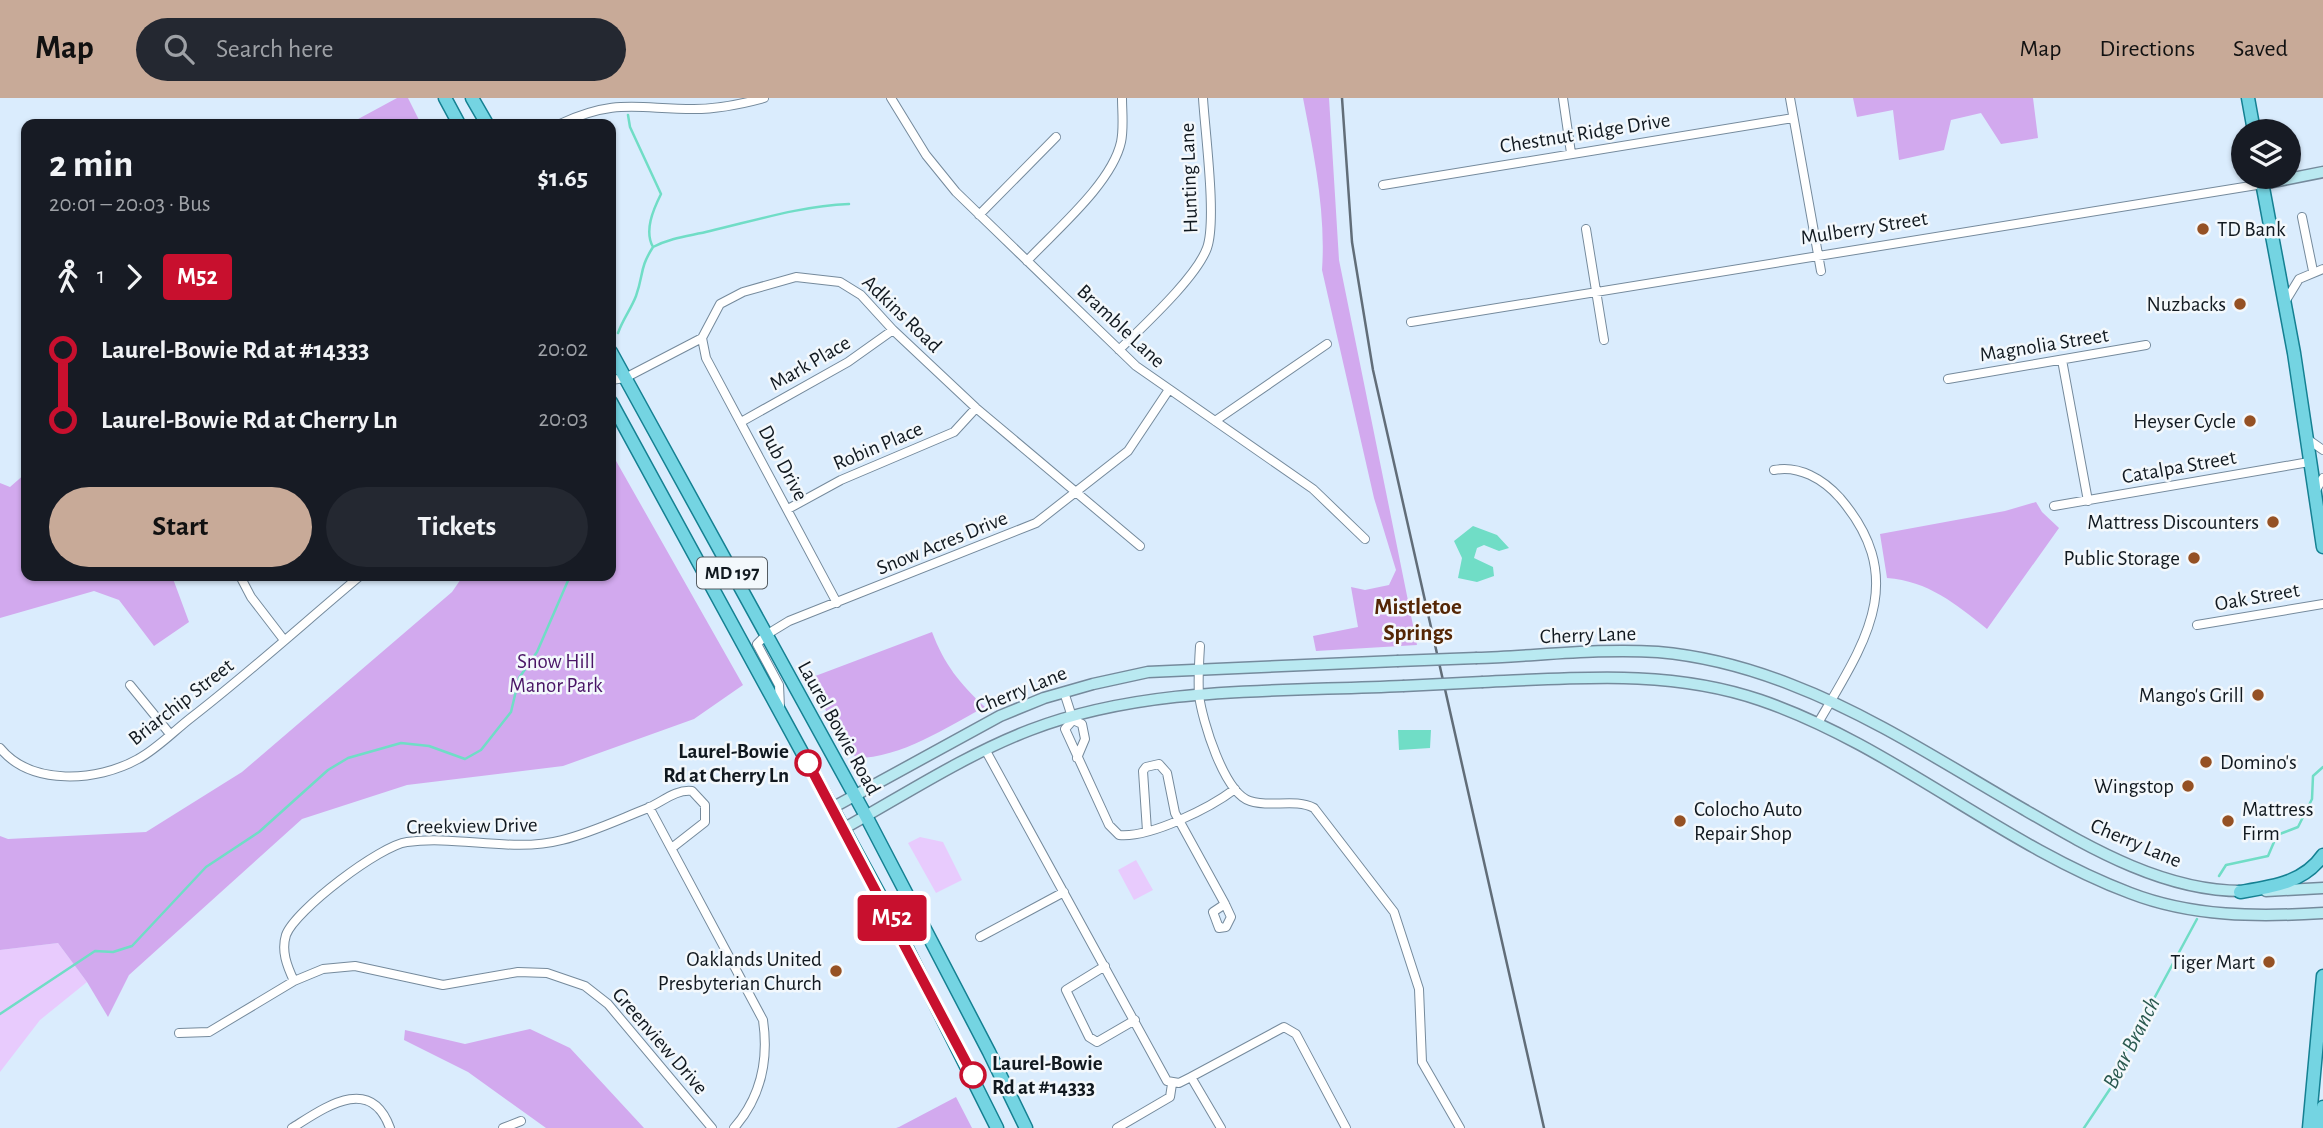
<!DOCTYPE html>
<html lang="en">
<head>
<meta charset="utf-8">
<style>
	body { margin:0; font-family:"Alegreya Sans",sans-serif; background:#242831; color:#f1f3f6; height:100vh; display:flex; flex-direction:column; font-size:26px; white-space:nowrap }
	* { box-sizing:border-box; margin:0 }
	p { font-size:23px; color:#9ea1a6 }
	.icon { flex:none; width:38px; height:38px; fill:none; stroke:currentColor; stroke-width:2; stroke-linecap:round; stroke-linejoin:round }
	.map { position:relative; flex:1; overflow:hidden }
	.side { position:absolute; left:21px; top:21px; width:595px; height:462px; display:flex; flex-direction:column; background:#171b24; border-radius:14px; box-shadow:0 2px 5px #0004 }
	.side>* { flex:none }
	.badge { padding:0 14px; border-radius:5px; font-size:24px; line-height:46px }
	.buttons { position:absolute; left:2231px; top:21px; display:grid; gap:14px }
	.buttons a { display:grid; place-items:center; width:70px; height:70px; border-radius:50%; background:#171b24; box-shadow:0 2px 5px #0004; font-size:35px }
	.map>.badge { position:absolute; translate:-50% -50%; box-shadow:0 0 0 4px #fff }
	.legs { display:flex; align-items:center; gap:10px; height:77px; padding:0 28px; font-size:23px }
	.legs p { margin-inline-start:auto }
	.head { display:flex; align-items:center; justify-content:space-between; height:119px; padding:0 28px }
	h1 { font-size:38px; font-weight:700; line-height:52px }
	.action { display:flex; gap:14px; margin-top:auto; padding:14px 28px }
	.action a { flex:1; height:80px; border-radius:42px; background:#c8aa98; color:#111; font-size:28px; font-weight:700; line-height:80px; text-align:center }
	.action a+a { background:#242831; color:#f1f3f6 }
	ul { padding:0 28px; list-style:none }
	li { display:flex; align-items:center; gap:24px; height:70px; font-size:26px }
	li i { display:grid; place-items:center; width:10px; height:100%; margin:0 9px; background:currentColor }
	li i::after { content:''; width:18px; height:18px; margin:-9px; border:5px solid; border-radius:50%; background:#171b24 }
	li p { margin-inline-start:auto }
	li:first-child i { background:linear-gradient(#0000 50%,currentColor 0) }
	li:last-child i { background:linear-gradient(currentColor 50%,#0000 0) }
	header { display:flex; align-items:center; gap:42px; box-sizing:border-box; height:98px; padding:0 35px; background:#c8aa98; color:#111 }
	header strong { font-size:33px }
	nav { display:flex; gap:38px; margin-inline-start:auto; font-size:24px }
	.search { width:490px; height:63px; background:#242831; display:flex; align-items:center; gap:18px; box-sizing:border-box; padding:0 24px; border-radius:38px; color:#9ea1a6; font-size:26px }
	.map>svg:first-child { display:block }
</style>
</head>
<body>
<header>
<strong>Map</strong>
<div class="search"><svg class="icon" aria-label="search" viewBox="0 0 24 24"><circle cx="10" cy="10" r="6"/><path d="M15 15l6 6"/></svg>Search here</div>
<nav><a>Map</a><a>Directions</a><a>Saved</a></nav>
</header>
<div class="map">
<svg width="2323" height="1030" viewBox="0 0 2323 1030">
	<rect width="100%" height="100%" fill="#daecfd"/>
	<path fill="#e8cbfd" d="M920,739L943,744L962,782L936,795L908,745Z
		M1136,762L1153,792L1134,802L1118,772Z
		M58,845L87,884L40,922L0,974V852Z"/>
	<path fill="#d2a9ee" d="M397,0H408L419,22L414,26H349Z
		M1303,0H1329L1339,162L1417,547L1316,553L1313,538L1358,529L1351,489L1365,492L1389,487L1396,472L1374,400L1322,172C1326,114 1314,57 1303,0Z
		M1853,0H2033L2038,40L2001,46L1981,15L1951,22L1944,52L1899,62L1893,12L1857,19Z
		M611,354L743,587L694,621L563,668L407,687L302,721L129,877L108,919L87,884L58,845L0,852V738L8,741L146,734L242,674L452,494L463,478H611Z
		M26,375V478H172L189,524L154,548L119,502L94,493L0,520V385L10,389Z
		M2036,404L2042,414L2059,430L1987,531C1956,506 1928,483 1887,480L1880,436L2005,413Z
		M932,534C944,566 960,586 985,609C946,629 902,660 856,660L833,627L810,580Z
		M530,931L570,950L644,1030H546L468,974L404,942L405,932L465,946Z
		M956,999L972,1030H896L899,1029Z"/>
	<path fill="#70ddc6" d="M1473,428L1497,437L1509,450L1499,453L1484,447L1477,450L1474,460L1493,469L1494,478L1477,484L1458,480L1462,460L1454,443Z
		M1398,632H1431L1430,650L1399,652Z"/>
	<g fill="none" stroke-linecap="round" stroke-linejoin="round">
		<path stroke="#70ddc6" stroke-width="2.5" d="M653,149C672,139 690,138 710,133C757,122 801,108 849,106
			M618,235C623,221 631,211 636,198C644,176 639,171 653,149C644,133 653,112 661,96L630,29L628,17
			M2219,778L2226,767L2268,758L2277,737L2298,729L2312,701L2313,678L2323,669
			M0,916L95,853L113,854L132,848L206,769L259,734L328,672L348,660L401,645L429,648L465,661L481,652L511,614L519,580L537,554L570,478
			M2084,1030L2112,988L2123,958L2197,821"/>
		<defs>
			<path id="street" d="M891,0L926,57L956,94L1136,268L1313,391L1365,441
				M1563,0L1571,55
				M1790,0L1821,173
				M560,26C616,0 637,11 694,11C717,11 742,6 764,0
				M1383,87L1793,20
				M979,117L1056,39
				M2302,119L2313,173
				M1586,131L1604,242
				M1027,163C1056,132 1112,85 1121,44C1124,30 1122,14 1122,0
				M2285,204L2299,181L2323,171
				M1411,224L2263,86
				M702,240L706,260L837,505
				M1119,252C1143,228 1196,180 1207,150C1217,122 1205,34 1203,0
				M2062,262L2088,403
				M1948,281L2146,247
				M611,282L625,280L702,240L720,206L743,194L796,179L840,184L861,197L893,232L976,310L1140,448
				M1215,323L1327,246
				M741,324L848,264L893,232
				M2306,340L2323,352
				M1774,372C1799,367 1823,381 1840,400C1911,483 1863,547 1818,625
				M2315,394L2323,380
				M2054,408L2309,364
				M788,411L841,382L954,334L976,310
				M240,478L251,499L284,542
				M2197,527L2323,506
				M1200,548C1199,564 1198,581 1199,597C1202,622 1224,695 1250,703C1270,710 1295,700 1314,710L1394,814L1419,891L1422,964L1460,1030
				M130,587L170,636
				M1064,594L1073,622
				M780,609L779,587L757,546L766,537L789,523L1036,425L1128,353L1168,293
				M1073,622L1065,631L1109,727L1119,737C1150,740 1210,710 1235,691
				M1073,622L1082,626L1085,641L1077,660
				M0,650C31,688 97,684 138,661C157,651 175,632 192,619C250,574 304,525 360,478
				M986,653L1167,983L1179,985L1191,979
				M649,709L763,922C769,963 761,999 734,1030
				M1147,733L1143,673L1146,669L1159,666L1167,675L1175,715L1225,806L1231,819L1226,829L1219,830L1213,814L1225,806
				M980,839L1064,794
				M1105,868L1066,892L1089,939L1097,944L1135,922
				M294,883C287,868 281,853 286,837C295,812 381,747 407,744C458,737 512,755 562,742C591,735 620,721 648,710C662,704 676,691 692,693L705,707V724L673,749
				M179,935L209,934L294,883L323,871L355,868L443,887L518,874L547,875L585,888L608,906L712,1030
				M292,1030C323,1011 370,975 390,1030
				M503,1030L521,1023
				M1117,1030L1170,999L1172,986
				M1221,1030L1191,979L1284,929L1296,936L1346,1030"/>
			<path id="secondary" d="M2263,86L2323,74
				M1477,560C1537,558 1599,550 1658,554C1704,558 1749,570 1792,587C1873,618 1950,669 2025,712C2092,751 2167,795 2247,793
				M1483,584C1576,580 1670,571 1760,602C1892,647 2000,746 2130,795C2192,819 2258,819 2323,815
				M832,710L1000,618L1044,600L1093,586L1148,574L1397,563
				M843,731C904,697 965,657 1030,632C1147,587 1280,594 1403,588
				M2266,793L2323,790"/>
			<path id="primary" d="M445,0L459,26
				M472,0L487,26
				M2248,0L2254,33
				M2261,79L2294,255L2323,449
				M611,254L866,718L989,954L1026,1030
				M611,304L888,812L997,1030
				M2240,794C2271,789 2304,785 2323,757
				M2309,1030L2323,878
				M2321,1030L2323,1009"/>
		</defs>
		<use href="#street" stroke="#758a9c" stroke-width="10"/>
		<use href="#secondary" stroke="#758a9c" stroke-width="13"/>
		<use href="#primary" stroke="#158092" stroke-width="15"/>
		<use href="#street" stroke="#fff" stroke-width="8"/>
		<use href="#secondary" stroke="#b9e9f1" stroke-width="10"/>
		<use href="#primary" stroke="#74d4e2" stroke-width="12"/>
		<path stroke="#616d78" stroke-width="2.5" d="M1342,0L1352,144L1373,272L1544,1030"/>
		<defs>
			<path id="secondary-bridge" d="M1397,563L1477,560
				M1403,588L1483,584"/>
		</defs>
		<use href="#secondary-bridge" stroke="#758a9c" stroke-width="13" stroke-linecap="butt"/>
		<use href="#secondary-bridge" stroke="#b9e9f1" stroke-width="10"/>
	</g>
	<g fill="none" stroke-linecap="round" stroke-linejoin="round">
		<defs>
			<path id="line-1" d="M808,665L973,977"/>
		</defs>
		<use href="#line-1" stroke="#fff" stroke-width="16"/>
		<use href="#line-1" stroke="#c8102e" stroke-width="10"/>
	</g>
	<g fill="#955124" stroke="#f3f8fc" stroke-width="2.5">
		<circle cx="2203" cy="131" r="7"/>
		<circle cx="2240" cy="206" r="7"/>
		<circle cx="2250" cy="323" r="7"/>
		<circle cx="2273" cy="424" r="7"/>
		<circle cx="2194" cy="460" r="7"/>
		<circle cx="2258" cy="597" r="7"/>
		<circle cx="2206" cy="664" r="7"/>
		<circle cx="2188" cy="688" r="7"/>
		<circle cx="1680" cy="723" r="7"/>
		<circle cx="2228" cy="723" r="7"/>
		<circle cx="2269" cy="864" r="7"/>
		<circle cx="836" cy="873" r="7"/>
	</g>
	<g fill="#fff" stroke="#c8102e" stroke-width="3.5">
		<circle cx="808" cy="665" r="12"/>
		<circle cx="973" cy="977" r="12"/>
	</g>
	<g text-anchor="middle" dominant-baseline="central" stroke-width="5" stroke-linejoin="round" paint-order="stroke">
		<rect fill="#f3f8fc" stroke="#555c62" stroke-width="2" x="697" y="459.5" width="70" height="31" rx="5"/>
		<g font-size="19" font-weight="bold" fill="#111920">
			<text x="732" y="475">MD 197</text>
		</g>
		<g font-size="21" fill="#111920" stroke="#f3f8fc">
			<text transform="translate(1585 35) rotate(-9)">Chestnut Ridge Drive</text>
			<text transform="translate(1189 80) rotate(-92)">Hunting Lane</text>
			<text transform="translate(1864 130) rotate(-9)">Mulberry Street</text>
			<text transform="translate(902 216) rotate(44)">Adkins Road</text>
			<text transform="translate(1121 228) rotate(43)">Bramble Lane</text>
			<text transform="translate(2044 247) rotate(-9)">Magnolia Street</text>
			<text transform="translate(810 265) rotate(-30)">Mark Place</text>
			<text transform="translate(878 348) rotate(-23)">Robin Place</text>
			<text transform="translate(783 365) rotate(62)">Dub Drive</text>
			<text transform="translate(2179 369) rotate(-10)">Catalpa Street</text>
			<text transform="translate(942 445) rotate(-22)">Snow Acres Drive</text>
			<text transform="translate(2257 499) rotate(-10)">Oak Street</text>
			<text transform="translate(1588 537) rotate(-2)">Cherry Lane</text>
			<text transform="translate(1021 592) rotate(-22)">Cherry Lane</text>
			<text transform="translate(181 604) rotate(-38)">Briarchip Street</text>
			<text transform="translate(839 630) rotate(61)">Laurel Bowie Road</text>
			<text transform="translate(472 728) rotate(-1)">Creekview Drive</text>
			<text transform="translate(2136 745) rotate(23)">Cherry Lane</text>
			<text transform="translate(660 943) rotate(49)">Greenview Drive</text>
		</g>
		<g font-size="21" fill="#111920" stroke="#f3f8fc" text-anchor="end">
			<text x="2217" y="131" text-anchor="start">TD Bank</text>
			<text x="2226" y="206">Nuzbacks</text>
			<text x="2236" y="323">Heyser Cycle</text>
			<text x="2259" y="424">Mattress Discounters</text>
			<text x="2180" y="460">Public Storage</text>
			<text x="2244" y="597">Mango's Grill</text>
			<text x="2220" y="664" text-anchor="start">Domino's</text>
			<text x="2174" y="688">Wingstop</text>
			<text x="1694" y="711" text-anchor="start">Colocho Auto<tspan x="1694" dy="24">Repair Shop</tspan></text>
			<text x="2242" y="711" text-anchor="start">Mattress<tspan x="2242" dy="24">Firm</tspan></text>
			<text x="822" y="861">Oaklands United<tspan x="822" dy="24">Presbyterian Church</tspan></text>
			<text x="2255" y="864">Tiger Mart</text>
		</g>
		<g font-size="21" fill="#4a1566" stroke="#f3f8fc">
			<text x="556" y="563">Snow Hill<tspan x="556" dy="24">Manor Park</tspan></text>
		</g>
		<g font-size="21" font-weight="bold" fill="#111920" stroke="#f3f8fc" text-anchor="end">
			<text x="789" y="653">Laurel-Bowie<tspan x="789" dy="24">Rd at Cherry Ln</tspan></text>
			<text x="992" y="965" text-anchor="start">Laurel-Bowie<tspan x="992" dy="24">Rd at #14333</tspan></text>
		</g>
		<g font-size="23" font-weight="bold" fill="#542605" stroke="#f3f8fc">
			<text x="1418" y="509">Mistletoe<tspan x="1418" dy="26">Springs</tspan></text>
		</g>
		<g font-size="23" font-style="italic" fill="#2b5a50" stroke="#f3f8fc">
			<text transform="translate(2132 945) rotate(-63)">Bear Branch</text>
		</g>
	</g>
</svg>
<div class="buttons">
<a><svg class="icon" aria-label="layers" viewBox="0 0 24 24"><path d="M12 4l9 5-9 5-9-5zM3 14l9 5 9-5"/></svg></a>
</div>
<b class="badge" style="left:892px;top:820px;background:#c8102e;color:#fff">M52</b>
<section class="side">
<div class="head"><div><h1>2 min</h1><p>20:01 – 20:03 · Bus</p></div><b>$1.65</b></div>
<div class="legs"><svg class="icon" aria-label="walk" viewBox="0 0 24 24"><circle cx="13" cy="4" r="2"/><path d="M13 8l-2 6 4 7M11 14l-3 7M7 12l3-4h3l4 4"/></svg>1<svg class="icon" aria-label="forward" viewBox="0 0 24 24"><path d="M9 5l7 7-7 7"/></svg><b class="badge" style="background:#c8102e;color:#fff">M52</b></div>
<ul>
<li><i style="color:#c8102e"></i><b>Laurel-Bowie Rd at #14333</b><p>20:02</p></li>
<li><i style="color:#c8102e"></i><b>Laurel-Bowie Rd at Cherry Ln</b><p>20:03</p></li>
</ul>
<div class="action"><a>Start</a><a>Tickets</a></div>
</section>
</div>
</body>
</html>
